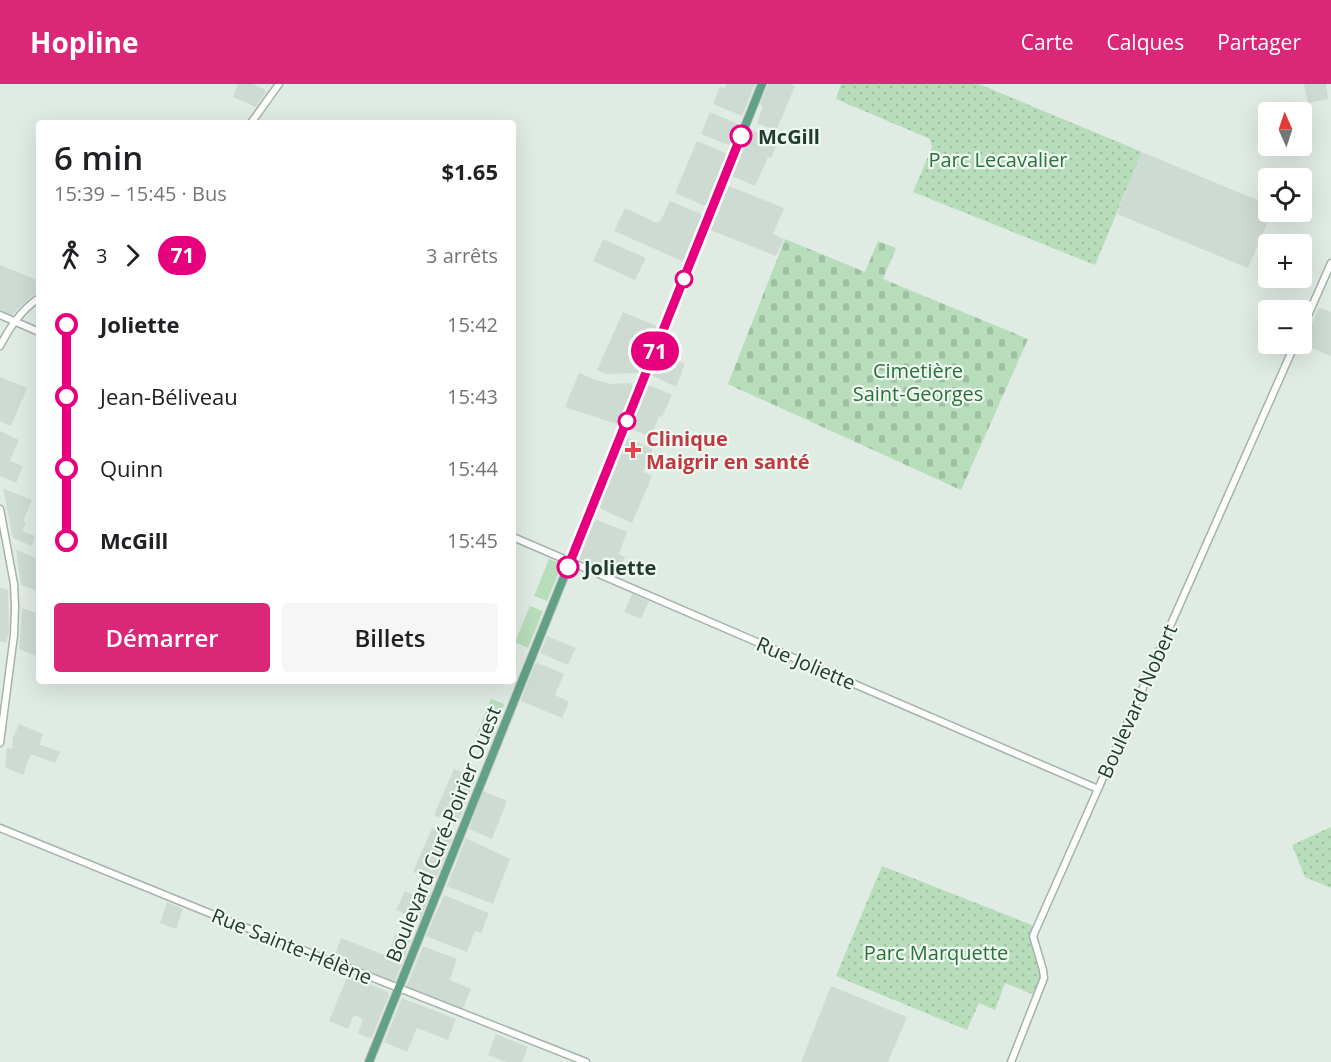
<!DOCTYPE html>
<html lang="fr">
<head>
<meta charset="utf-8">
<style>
	body { margin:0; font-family:"Open Sans",sans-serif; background:#f6f6f6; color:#202124; height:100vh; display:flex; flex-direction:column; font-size:22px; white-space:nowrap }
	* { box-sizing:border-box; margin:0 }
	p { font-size:20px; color:#757577 }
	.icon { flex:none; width:33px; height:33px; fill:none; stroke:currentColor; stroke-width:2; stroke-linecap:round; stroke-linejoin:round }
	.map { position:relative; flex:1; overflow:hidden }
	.sheet { position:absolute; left:36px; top:36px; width:480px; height:564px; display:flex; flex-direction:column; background:#fff; border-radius:6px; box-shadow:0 6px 24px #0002 }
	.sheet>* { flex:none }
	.badge { padding:0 12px; border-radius:20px; font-size:21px; line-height:39px }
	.needle { width:39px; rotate:357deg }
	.controls { position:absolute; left:1258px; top:18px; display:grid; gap:12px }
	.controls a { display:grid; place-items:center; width:54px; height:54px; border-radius:6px; background:#fff; box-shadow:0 6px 24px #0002; font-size:30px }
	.map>.badge { position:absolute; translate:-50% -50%; box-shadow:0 0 0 3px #fff }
	.legs { display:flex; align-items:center; gap:9px; height:66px; padding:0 18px; font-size:20px }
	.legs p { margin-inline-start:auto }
	.overview { display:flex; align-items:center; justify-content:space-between; height:102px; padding:0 18px }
	h1 { font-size:33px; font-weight:600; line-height:45px }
	.button { display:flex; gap:12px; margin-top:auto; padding:12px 18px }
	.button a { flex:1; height:69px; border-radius:6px; background:#db2777; color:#fff; font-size:24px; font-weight:600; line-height:69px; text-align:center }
	.button a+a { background:#f6f6f6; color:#202124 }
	ul { padding:0 18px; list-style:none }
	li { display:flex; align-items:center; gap:21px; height:72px; font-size:22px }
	li i { display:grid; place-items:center; width:9px; height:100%; margin:0 8px; background:currentColor }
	li i::after { content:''; width:15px; height:15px; margin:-8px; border:4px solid; border-radius:50%; background:#fff }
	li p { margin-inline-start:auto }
	li:first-child i { background:linear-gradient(#0000 50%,currentColor 0) }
	li:last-child i { background:linear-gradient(currentColor 50%,#0000 0) }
	header { display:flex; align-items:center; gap:36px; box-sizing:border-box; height:84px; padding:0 30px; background:#db2777; color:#fff }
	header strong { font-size:28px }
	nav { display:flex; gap:33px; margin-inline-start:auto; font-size:21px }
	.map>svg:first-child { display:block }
</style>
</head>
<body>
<header>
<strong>Hopline</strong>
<nav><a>Carte</a><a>Calques</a><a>Partager</a></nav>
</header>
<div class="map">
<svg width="1331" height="978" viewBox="0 0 1331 978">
	<defs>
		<pattern id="cemetery-stones" width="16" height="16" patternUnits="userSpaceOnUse" patternTransform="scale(1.5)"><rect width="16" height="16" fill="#b8ddbb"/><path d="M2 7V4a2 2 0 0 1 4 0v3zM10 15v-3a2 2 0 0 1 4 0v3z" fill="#9ebfa1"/></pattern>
		<pattern id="park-dots" width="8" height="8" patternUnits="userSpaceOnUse" patternTransform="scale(1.5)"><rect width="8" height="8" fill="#b8ddbb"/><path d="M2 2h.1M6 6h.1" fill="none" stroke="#9ebfa1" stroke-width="1.8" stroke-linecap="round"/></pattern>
	</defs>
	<rect width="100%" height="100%" fill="#e0ebe4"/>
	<path fill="#cedbd3" d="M238,0H253L264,5L266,8L256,23L233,13Z
		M727,0H755L742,32L713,20L720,3L725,4Z
		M768,0H790L795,2L776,47L757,39L763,22L760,20Z
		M1304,0H1326L1328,15L1308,19Z
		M710,28L738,40L731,60L728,61L701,50Z
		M751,46L778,57L771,75L768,73L755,102L732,92Z
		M697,57L725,69L726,72L707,121H703L675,109Z
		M1142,68L1269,121V128H1272L1248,184L1117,130Z
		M729,102L784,124L773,150L784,155L776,172L710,146Z
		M670,117L701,130L702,133L684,176L682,177L614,147L625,124L657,139L661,136Z
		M603,155L646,174L635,196L593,177Z
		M0,181L39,197V208L27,216L12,231L0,226Z
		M1321,224L1331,228V272L1304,261V258L1318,225Z
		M623,228L656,242V247L639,289L607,290L597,286Z
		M661,270L685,280L676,303L651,291Z
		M579,289L596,296L611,300L629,299L632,300L633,304L619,339L617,340L565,323Z
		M0,293L27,304L11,342L0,337Z
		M648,301H649L672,311L662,333L659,332L651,353L631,345V343Z
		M0,347L19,356L10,377L23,382L16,399L0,392Z
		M628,354L653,365L643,388L652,392L632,439L601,425L599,421Z
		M3,405H5L32,416L23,437L26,439L22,447L35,452L32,462L13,454Z
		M597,436L627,448L619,470L625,473L617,492L579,475L594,437Z
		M17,466L39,475V508L22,501L21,500L16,467Z
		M0,503L8,506L9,548L6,559L0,557Z
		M632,510L649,517L641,535L624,528Z
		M22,524L39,530V573L19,565Z
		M547,552L576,564L568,581L540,569Z
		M538,579L564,590L555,611L569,618L562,634L521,617L535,580Z
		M19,640L43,650L39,660L60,668L55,679L31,670L23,691L5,683L7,664L12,665L13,654Z
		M454,685L474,692L475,695L458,739L455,740L434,731Z
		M483,707L507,717L492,755L469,745Z
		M432,744L451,751L452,755L436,795L432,796L413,788Z
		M466,754L510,775L493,820L447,802Z
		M417,800L430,805L431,808L420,836L396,826L405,807L413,811Z
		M444,811L489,829L481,849L475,847L467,868L426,852Z
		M167,818L183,825L176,845L160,839Z
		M395,850L410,856V859L395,897L393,898L334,874L341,854L387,872Z
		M423,862L457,875L450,896L471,905L462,926L406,903Z
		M348,891L388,908L389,911L372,953L369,954L358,949L363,935L354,931L348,945L329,937Z
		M831,902L907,933L888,978H801Z
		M402,914L456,935L448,956L417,944L407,968L384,958Z
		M496,950L528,963L522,978H506L488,971Z"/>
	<path fill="#b8ddbb" d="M549,475L562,480L547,517L534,512Z
		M530,522L543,527L528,564L515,558Z
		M491,615L504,620L489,657L476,652Z"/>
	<path fill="url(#cemetery-stones)" d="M785,155L865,188L878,157L896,164L883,195L1028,255L961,406L728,300Z"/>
	<path fill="url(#park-dots)" d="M841,0H979L1142,68L1095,181L913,108L932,63L930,55L836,15Z
		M1331,743V804L1305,793L1292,761Z
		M882,782L1037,843L1032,854L1033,862L1041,882V902L1037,912L1005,899L995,926L979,919L967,946L836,892Z"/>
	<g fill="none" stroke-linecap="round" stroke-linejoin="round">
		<defs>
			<path id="minor" d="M251,39L279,0
				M0,231L39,248
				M1302,245L1331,179
				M0,262C10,243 21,226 39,214
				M0,425L14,500L15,523L14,551L0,659
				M513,453L1098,705
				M0,744L219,833L586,978
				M1011,978L1044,894L1043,886L1033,852L1295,260"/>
			<path id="major" d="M369,978L762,0"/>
		</defs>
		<use href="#minor" stroke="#a3b3aa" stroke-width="9"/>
		<use href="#major" stroke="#c1c8c5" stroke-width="10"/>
		<use href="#minor" stroke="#fff" stroke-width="6"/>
		<use href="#major" stroke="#63a186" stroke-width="8"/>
	</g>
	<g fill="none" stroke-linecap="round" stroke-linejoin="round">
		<defs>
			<path id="line-1" d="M568,483L741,52"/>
		</defs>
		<use href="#line-1" stroke="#fff" stroke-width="14"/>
		<use href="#line-1" stroke="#e6007e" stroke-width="9"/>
	</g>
	<g fill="#fff" stroke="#e6007e" stroke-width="3">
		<circle cx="741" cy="52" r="10"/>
		<circle cx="684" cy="195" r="8"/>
		<circle cx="627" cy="337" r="8"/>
		<circle cx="568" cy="483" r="10"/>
	</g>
	<path fill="#e0444e" stroke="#f0f8f2" stroke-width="2" d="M630 357h6v6h6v6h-6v6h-6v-6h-6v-6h6z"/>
	<g text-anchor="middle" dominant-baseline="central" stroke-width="4.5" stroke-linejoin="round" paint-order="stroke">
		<g font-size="20" font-weight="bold" fill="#203b2f" stroke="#f0f8f2" text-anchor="start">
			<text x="758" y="52">McGill</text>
			<text x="584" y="483">Joliette</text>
		</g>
		<g font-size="20" fill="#2a7239" stroke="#f0f8f2">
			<text x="998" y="75">Parc Lecavalier</text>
			<text x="918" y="286">Cimetière<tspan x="918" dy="23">Saint-Georges</tspan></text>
			<text x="936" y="868">Parc Marquette</text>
		</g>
		<g font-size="20" font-weight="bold" fill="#be3a42" stroke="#f0f8f2" text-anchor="start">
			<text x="646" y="354">Clinique<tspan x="646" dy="23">Maigrir en santé</tspan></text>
		</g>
		<g font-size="20" fill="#203b2f" stroke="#f0f8f2">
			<text transform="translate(806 579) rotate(23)">Rue Joliette</text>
			<text transform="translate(1137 617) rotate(-66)">Boulevard Nobert</text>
			<text transform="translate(443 750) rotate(-68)">Boulevard Curé-Poirier Ouest</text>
			<text transform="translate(292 862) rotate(22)">Rue Sainte-Hélène</text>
		</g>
	</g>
</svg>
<div class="controls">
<a><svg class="needle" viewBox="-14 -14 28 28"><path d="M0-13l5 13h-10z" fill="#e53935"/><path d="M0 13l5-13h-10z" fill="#757577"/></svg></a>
<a><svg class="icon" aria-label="locate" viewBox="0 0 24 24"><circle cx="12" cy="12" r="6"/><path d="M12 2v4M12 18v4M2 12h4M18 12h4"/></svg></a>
<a>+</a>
<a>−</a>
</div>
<b class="badge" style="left:655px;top:267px;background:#e6007e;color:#fff">71</b>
<section class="sheet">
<div class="overview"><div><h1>6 min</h1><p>15:39 – 15:45 · Bus</p></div><b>$1.65</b></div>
<div class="legs"><svg class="icon" aria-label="walk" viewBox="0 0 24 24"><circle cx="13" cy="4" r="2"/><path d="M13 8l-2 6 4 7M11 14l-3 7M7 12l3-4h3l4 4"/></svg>3<svg class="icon" aria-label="forward" viewBox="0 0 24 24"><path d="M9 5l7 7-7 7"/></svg><b class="badge" style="background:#e6007e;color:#fff">71</b><p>3 arrêts</p></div>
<ul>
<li><i style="color:#e6007e"></i><b>Joliette</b><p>15:42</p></li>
<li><i style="color:#e6007e"></i><span>Jean-Béliveau</span><p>15:43</p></li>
<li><i style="color:#e6007e"></i><span>Quinn</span><p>15:44</p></li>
<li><i style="color:#e6007e"></i><b>McGill</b><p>15:45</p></li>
</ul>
<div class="button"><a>Démarrer</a><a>Billets</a></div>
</section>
</div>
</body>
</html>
